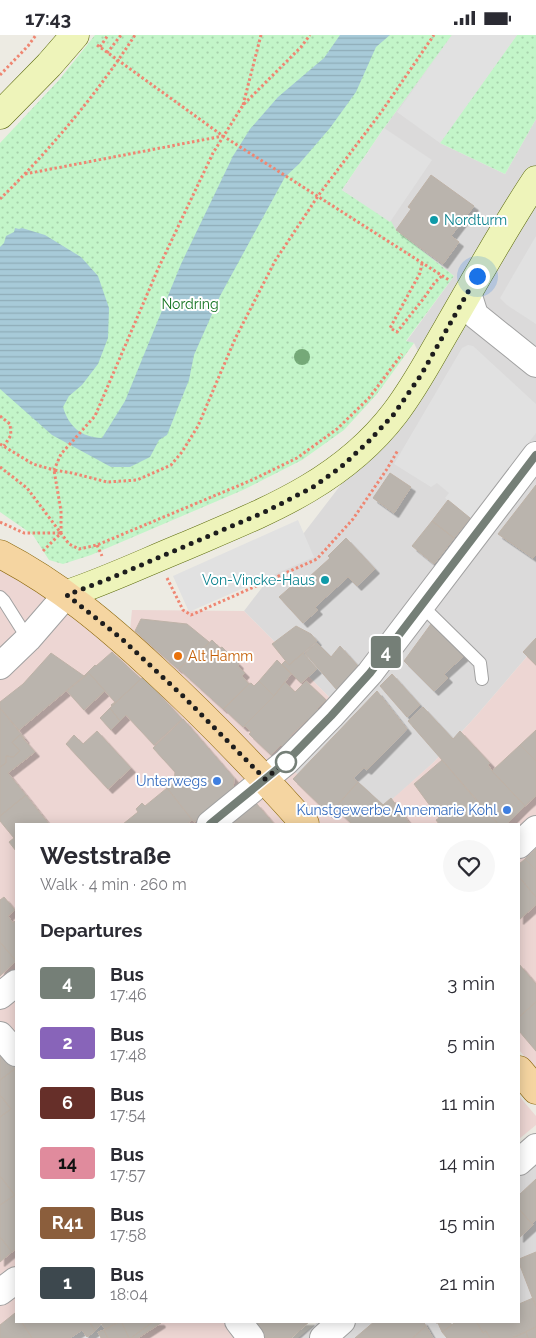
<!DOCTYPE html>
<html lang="en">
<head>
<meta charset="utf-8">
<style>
	body { margin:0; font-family:Raleway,sans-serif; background:#f7f7f7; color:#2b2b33; height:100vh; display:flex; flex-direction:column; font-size:19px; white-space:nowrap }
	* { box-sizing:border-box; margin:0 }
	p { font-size:16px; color:#7c7c81 }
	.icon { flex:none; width:28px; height:28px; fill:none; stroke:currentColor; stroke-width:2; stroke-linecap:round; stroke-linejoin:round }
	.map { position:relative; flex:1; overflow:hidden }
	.sheet { position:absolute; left:15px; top:788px; width:505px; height:500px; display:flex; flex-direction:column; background:#fff; border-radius:0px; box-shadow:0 2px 12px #0003 }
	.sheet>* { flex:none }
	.badge { padding:0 10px; border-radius:4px; font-size:18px; line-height:32px }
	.you { position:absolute; width:25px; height:25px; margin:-12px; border:4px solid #fff; border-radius:50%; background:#1a73e8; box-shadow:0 0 0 8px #1a73e833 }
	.map>.badge { position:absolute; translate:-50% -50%; box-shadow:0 0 0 2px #fff }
	h2 { padding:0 25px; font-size:19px; line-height:45px }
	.round { display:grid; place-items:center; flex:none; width:52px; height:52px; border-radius:26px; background:#f7f7f7 }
	.head { display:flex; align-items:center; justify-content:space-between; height:85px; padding:0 25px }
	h1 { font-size:24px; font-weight:700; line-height:38px }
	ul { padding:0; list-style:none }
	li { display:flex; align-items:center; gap:15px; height:60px; padding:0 25px }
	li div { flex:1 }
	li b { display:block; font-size:19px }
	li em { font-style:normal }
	li .badge { min-width:55px; font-weight:700; text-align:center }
	.status { display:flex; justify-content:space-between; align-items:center; height:35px; padding:0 25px; background:#fff; direction:ltr }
	.status svg { height:14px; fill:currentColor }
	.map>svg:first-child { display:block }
</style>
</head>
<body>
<div class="status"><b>17:43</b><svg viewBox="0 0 49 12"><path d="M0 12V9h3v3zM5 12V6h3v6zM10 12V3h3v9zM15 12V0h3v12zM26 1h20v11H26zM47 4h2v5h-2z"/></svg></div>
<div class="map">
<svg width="536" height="1303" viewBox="0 0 536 1303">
	<defs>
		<pattern id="park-dots" width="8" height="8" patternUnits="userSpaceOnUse" patternTransform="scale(1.25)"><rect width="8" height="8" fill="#c3f5c9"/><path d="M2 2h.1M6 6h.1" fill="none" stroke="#a7d2ac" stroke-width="1.8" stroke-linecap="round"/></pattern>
		<pattern id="water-rules" width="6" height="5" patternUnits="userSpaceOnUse" patternTransform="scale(1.25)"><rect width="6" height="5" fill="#a7cad8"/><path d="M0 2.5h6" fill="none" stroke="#8fadb9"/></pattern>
		<filter id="shadow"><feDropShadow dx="4.5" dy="4.5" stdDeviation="0" flood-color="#0004"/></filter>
	</defs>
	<rect width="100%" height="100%" fill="#edebe3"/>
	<path fill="#dbdada" d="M452,0H517L440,108L505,139L536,84V611L477,680L434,727L380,776H335L291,733L332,665L244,576L343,447L432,346L414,308L406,307L454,241L396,195L390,187L384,93Z
		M536,1100V1303H298L319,1286H519V1109L524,1104Z"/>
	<path fill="#edd6d3" d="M0,535L26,548L114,610L211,703L285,789H16V1286H307L288,1303H0Z
		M132,575L244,576L332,665L269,731L130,596Z
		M536,611V1035L519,1015V789H321L281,744L291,733L335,776L358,754L380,775L434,727L477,680Z
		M519,1061L536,1081V1090L519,1104Z"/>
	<path fill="url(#park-dots)" d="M95,0H452L384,93L342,155L391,186L396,195L454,241L406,306L414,308L377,359L344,395L302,425L243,455L91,520L63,529L49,525L33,500L0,477V108L59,45Z
		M517,0H536V84L505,139L440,108Z"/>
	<path fill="#e1e1e1" d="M452,0H517L440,108L397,77Z
		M384,93L432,125L390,187L342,155Z
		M536,201V289L507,270L500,263Z
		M468,310L473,311L536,369V398L470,483L445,463L449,458L437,448L431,452L394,429L462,313Z
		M298,485L314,522L189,577L173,541Z
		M101,1288L105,1294L98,1297L101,1303H70L82,1295L87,1301Z"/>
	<path fill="url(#water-rules)" d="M340,0H390L376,12L356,57L330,93L299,129L285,142L220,261L194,320L189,345L167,400L159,405L150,422L130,432H111L52,400L0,354V212L4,208L6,201L14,197L15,193L19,194L22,193L45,200L81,222L98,241L109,273L108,303L98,329L82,350L69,361L63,372C69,392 81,402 102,403L125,366L181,229L233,121L250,94L278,62L324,23Z"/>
	<path fill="#bab4ad" stroke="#beb2a7" filter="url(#shadow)" d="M431,140L474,171L451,201L459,207L443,229L396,195L411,174L408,172Z
		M390,438L411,452L394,478L373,463Z
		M536,450V520L533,523L498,499Z
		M448,465L470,483L454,503L432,486Z
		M432,486L454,503L434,529L412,511Z
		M346,503L375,534L357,551L348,542L315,572L318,575L303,588L279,562L295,548L298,552L330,523L328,521Z
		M141,584L187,589L209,607V608L178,634L135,596Z
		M431,589L465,620L444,639L448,643L434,656L404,626Z
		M296,591L311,599L317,606L289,630L272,609Z
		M536,603V630L523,617Z
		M212,605L220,613L222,612L239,629L238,631L245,638L242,641L249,649L223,674L179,634Z
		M317,608L331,622L340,611L358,631L337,655L305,618Z
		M112,617L141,644L112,671L111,670L115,667L105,656L100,660L105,656L89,638L85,642L84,641L95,630L96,631Z
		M51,618L84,641L19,695L0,673V667L23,649Z
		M303,618L317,634L301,648L282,629L285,626L289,630Z
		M277,625L291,639L274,661L259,646Z
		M89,638L105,656L84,675L67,656Z
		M392,639L420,670L407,682L380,651Z
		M143,642L182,684L154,710L126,680L120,686L110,673Z
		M259,646L274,661L243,692L224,674L249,649L251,648L254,651Z
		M306,646L326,665L317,674L318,676L309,685L308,684L290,701L292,702L283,712L281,710L271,720L249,699L251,697L245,691L243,692L274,661L285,647L295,657Z
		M377,656L407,694L367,735L364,733L353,743L358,747L329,779L293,744Z
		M423,672L453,704L460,696L490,728L488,730L492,736L525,771L507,789H498L408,686Z
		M0,673L25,704L20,700L12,707L20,716L13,722L6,721V728L0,732Z
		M110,673L120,686L111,695L100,683Z
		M183,684L234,743L233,755L194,787L167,753L174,748L175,737L153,713Z
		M536,695V726L520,710Z
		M97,696L131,733L108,754L66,709L74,700L83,709Z
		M20,700L35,717L8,738L26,760L0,781V732L6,728V721L13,722L20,716L12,707Z
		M520,710L536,726V761L525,771L492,736Z
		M442,725L470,758L498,789H439L436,785L439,783L414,749Z
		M358,747L383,770L391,763L410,789H352L335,773Z
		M167,753L192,785L187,789H123L138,777L136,774L142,768L145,771Z
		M26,760L49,789H16V816L9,807L14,803L0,786V781Z
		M256,768L274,789H231Z
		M536,814V835L525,824Z
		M525,824L536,835V862L519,842V829Z
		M519,842L536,862V870L519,885Z
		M4,862L15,875L8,881L13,888L16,885V926L0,907V865Z
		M0,907L16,926L0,941Z
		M519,929L536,949V967L519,982Z
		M536,967V1016L519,996V982Z
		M0,1009L16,1027V1033L0,1045Z
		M16,1033V1162L0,1141V1082L11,1074L0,1060V1045Z
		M0,1060L11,1074L0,1082Z
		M0,1141L15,1160L0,1170Z
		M536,1144V1185L532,1188L533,1190L519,1174V1160Z
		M15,1160L16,1162V1214L12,1217L0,1202V1170Z
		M519,1174L533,1190L519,1203Z
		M0,1202L12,1217L0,1227Z
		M536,1217V1272L519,1228V1224Z
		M533,1263L536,1272V1292L512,1303H490L486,1296L483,1298L476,1286H519V1269Z
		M15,1278L16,1286H21L32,1303H0V1290Z
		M21,1286H89L95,1296L87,1302L82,1295L70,1303H32Z
		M89,1286H103L95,1296Z
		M103,1286H121L105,1294L101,1288Z
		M121,1286H154L131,1303H129Z
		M121,1286L129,1303H108L104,1295Z
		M154,1286H160L161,1288L138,1303H131Z
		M245,1286H310L291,1303H259Z
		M375,1286H423L426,1291L412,1303H355Z
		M435,1286H449L452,1290L442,1297L438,1288H436Z
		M457,1286H476L483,1298L486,1296L490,1303H447L442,1297Z
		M426,1291L433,1303H413Z
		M536,1292V1303H528L526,1297Z
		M104,1295L108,1303H101L98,1297Z
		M526,1297L528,1303H512Z"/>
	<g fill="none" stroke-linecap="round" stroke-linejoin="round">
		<defs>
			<path id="lane" d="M0,562L4,566L28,604
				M421,570L480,628L482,644"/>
			<path id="street" d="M468,258L475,280L536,329
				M0,631L28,604L67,559
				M210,789L286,727L331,681L370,638L536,420
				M519,810L536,794
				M0,961L16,948
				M0,1000L16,1018
				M519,1127L536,1112
				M0,1257L16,1245
				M238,1286L251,1303
				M323,1303L342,1286"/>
			<path id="secondary" d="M0,80L49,30L75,0
				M67,559C106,546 144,528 183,512C262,478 340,450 395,378C415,352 430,323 447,294C476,244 504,193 536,145"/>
			<path id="primary" d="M0,519C58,549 107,590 154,634C207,683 257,735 305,789
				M519,1035L536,1055"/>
		</defs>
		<use href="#lane" stroke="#a1a1a1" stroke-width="14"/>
		<use href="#street" stroke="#a1a1a1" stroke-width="28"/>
		<use href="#secondary" stroke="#5c6b0d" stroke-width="29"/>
		<use href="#primary" stroke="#8b670b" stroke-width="29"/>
		<path stroke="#ef8672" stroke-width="3" stroke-dasharray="2.5 2.5" stroke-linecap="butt" d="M97,10L223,101L449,245
			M100,12L108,0
			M107,18L121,0
			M0,40L28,11L36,0
			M243,70L261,0
			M25,139L223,101
			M0,164C50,115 97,59 135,0
			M422,228L420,238L390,293L397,297L424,263L435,247L442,241
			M0,381L10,389L11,400L4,411
			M0,409L33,429L54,435L61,419L95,381L158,234L213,118L243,70L301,12L310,0
			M0,432L27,453L69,509L79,514L97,510L252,445L297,423L337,394L369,363L402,319
			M0,487L24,498H60
			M97,510L102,521
			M43,516L61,498V476L54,435L72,438L107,447L137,445L171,430L182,417L198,391L235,304L275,226L318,161L382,76L434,0
			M167,543L183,575L191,580L317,524L353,484L387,434L398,415"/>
		<use href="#lane" stroke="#fff" stroke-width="12"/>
		<use href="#street" stroke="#fff" stroke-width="26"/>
		<use href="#secondary" stroke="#eef4ba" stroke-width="28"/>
		<use href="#primary" stroke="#f5d5a1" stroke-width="28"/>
	</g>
	<circle fill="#75a978" cx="302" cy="322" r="8"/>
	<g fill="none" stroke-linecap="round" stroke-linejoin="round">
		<defs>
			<path id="line" d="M210,789L286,727L331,681L370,638L536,420"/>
		</defs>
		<use href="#line" stroke="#fff" stroke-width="11"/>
		<use href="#line" stroke="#757f77" stroke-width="8"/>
		<path stroke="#1d1d1d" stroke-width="5" stroke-dasharray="0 9" d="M286,727L265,744L184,662L122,604L67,560L111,543L267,476L313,452L341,432L369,406L394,379L421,340L477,241"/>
	</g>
	<g fill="#0f9aa8" stroke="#fff" stroke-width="2">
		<circle cx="434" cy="185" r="5"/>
		<circle cx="325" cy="545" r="5"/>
	</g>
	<circle fill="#e8710a" stroke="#fff" stroke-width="2" cx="178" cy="621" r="5"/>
	<circle fill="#fff" stroke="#757f77" stroke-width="2.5" cx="286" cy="727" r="10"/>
	<g fill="#3f7fe0" stroke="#fff" stroke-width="2">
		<circle cx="217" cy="746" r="5"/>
		<circle cx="507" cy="775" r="5"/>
	</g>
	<g text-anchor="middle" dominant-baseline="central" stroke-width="4" stroke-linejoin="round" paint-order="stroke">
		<g font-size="14" fill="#0d838f" stroke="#fff" text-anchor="start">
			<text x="444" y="185">Nordturm</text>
			<text x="315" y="545" text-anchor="end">Von-Vincke-Haus</text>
		</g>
		<g font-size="14" fill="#137320" stroke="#fff">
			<text x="190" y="269">Nordring</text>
		</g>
		<g font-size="14" fill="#c56008" stroke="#fff" text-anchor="start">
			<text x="188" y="621">Alt Hamm</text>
		</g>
		<g font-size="14" fill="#366cbe" stroke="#fff" text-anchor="end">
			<text x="207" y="746">Unterwegs</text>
			<text x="497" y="775">Kunstgewerbe Annemarie Kohl</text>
		</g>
	</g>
</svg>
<div class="you" style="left:477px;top:241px"></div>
<b class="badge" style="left:386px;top:617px;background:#757f77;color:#fff">4</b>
<section class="sheet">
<div class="head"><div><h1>Weststraße</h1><p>Walk · 4 min · 260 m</p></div><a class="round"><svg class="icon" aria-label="heart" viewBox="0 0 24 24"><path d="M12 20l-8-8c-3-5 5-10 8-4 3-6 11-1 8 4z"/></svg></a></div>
<h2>Departures</h2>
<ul>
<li><span class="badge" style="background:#757f77;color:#fff">4</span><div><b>Bus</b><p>17:46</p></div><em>3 min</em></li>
<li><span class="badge" style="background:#8864b9;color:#fff">2</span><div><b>Bus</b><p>17:48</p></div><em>5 min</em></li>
<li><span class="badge" style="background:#662f29;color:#fff">6</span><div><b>Bus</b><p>17:54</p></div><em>11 min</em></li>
<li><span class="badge" style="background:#e08b9d;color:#111">14</span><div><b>Bus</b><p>17:57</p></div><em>14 min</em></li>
<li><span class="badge" style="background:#8b5e3c;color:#fff">R41</span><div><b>Bus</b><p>17:58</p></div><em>15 min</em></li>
<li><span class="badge" style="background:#3d484e;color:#fff">1</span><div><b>Bus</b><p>18:04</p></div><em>21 min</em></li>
</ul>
</section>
</div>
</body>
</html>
